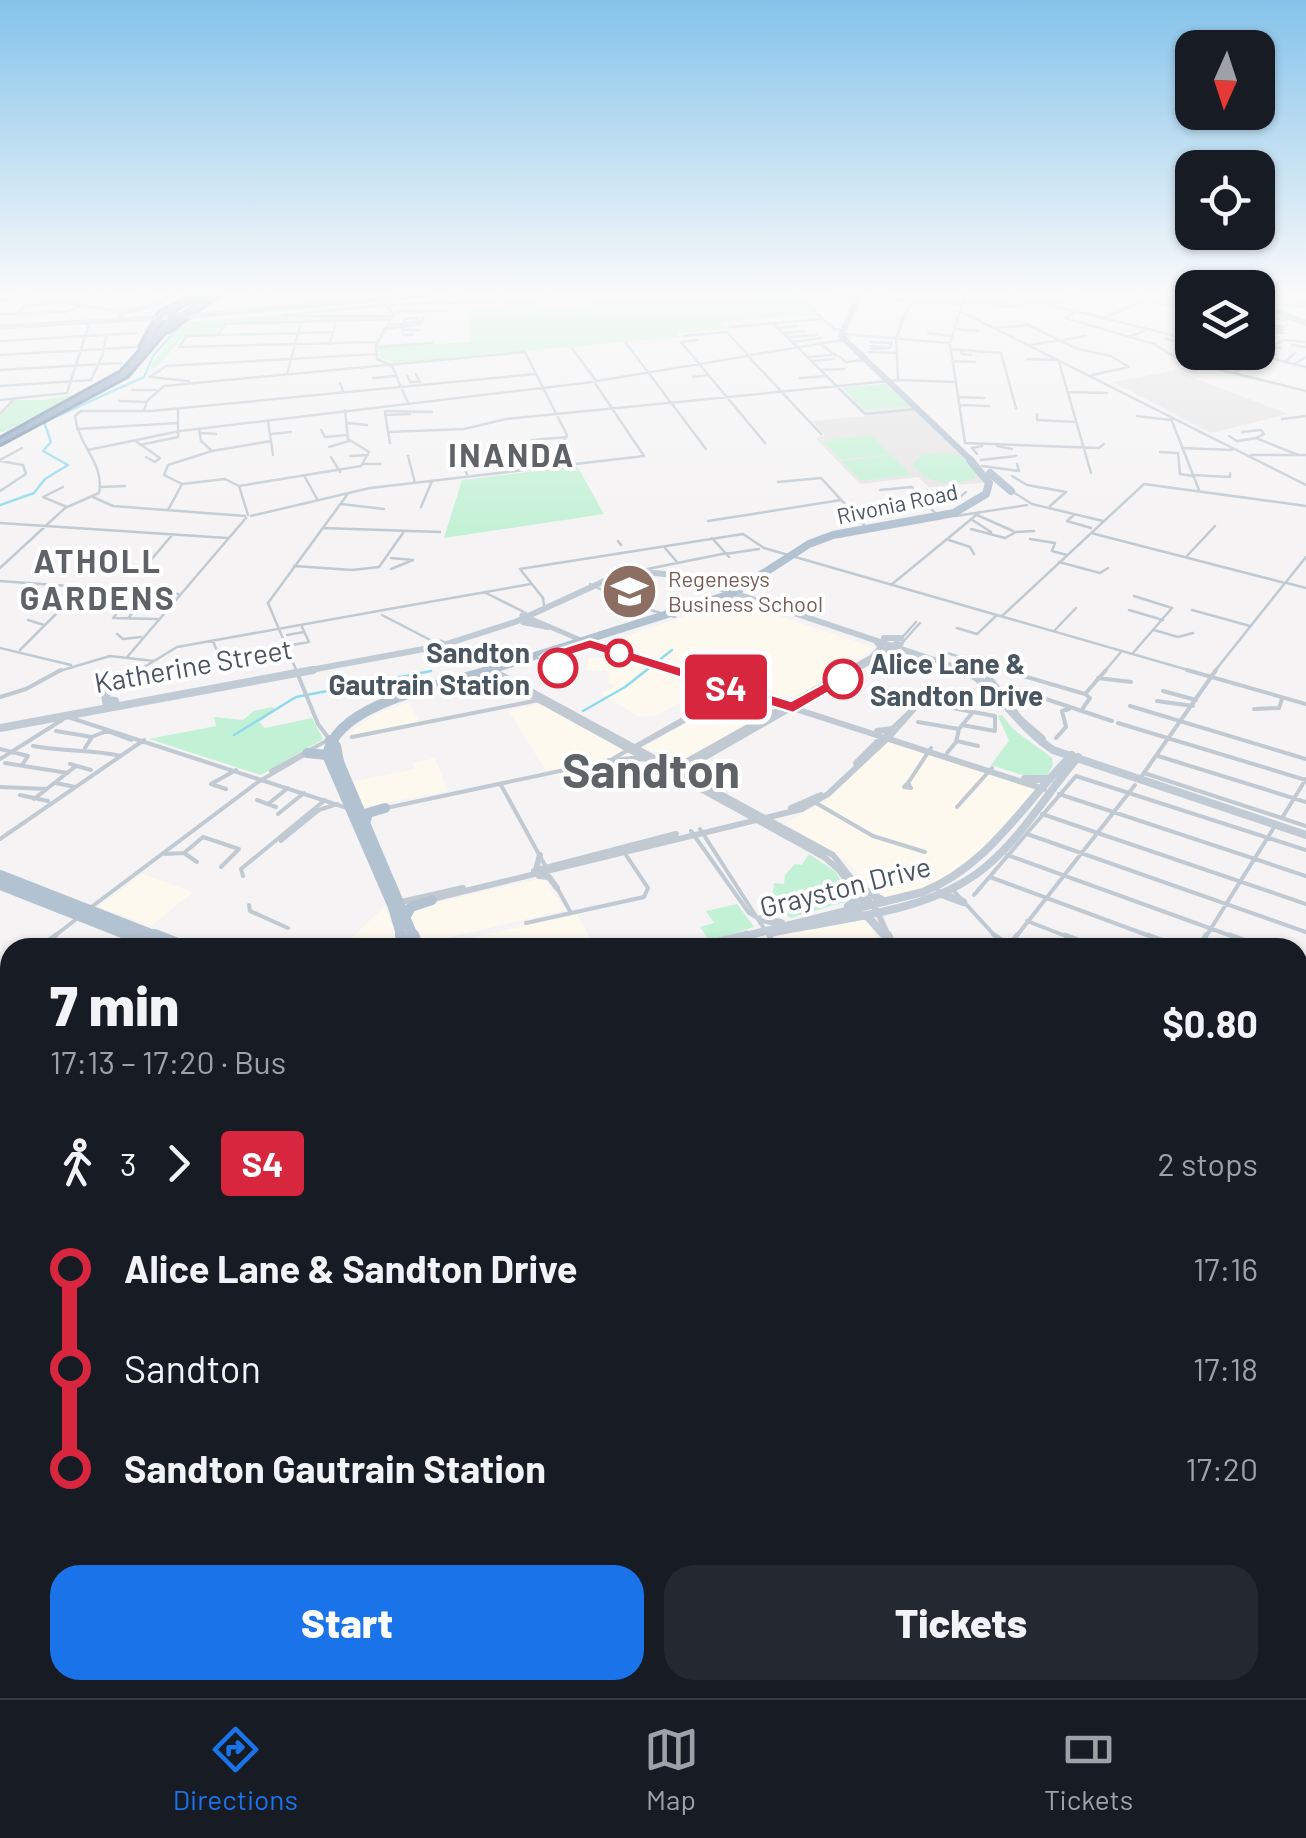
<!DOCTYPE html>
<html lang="en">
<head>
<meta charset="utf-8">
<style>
	body { margin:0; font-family:Barlow,sans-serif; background:#242831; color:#f1f3f6; height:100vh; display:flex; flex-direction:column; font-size:38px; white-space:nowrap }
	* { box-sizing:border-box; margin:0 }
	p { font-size:32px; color:#9ea1a6 }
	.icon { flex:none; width:55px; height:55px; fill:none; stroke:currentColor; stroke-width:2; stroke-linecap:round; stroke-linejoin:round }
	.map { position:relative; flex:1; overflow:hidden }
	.panel { position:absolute; left:0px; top:938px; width:1308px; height:762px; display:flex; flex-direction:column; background:#171b24; border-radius:30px 30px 0 0; box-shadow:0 2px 8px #0004 }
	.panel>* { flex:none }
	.badge { padding:0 20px; border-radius:8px; font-size:35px; line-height:65px }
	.needle { width:65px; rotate:183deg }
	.fabs { position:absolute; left:1175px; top:30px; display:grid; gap:20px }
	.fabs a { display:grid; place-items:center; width:100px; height:100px; border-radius:20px; background:#171b24; box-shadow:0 2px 8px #0004; font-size:50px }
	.map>.badge { position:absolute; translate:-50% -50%; box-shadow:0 0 0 5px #fff }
	.legs { display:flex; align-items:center; gap:15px; height:110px; padding:0 50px; font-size:32px }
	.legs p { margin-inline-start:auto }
	.headline { display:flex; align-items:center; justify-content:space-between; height:170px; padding:0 50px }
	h1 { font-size:55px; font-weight:800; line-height:75px }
	.primary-button { display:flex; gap:20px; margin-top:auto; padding:20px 50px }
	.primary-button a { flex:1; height:115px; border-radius:30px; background:#1a73e8; color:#fff; font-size:40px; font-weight:800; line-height:115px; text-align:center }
	.primary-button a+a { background:#242831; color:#f1f3f6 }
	ul { padding:0 50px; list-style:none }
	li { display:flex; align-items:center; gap:35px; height:100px; font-size:38px }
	li i { display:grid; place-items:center; width:15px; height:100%; margin:0 12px; background:currentColor }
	li i::after { content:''; width:25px; height:25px; margin:-12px; border:8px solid; border-radius:50%; background:#171b24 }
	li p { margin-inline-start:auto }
	li:first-child i { background:linear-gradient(#0000 50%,currentColor 0) }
	li:last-child i { background:linear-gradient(currentColor 50%,#0000 0) }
	.menu { display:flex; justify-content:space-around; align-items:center; height:140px; border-top:2px solid #363941; background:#171b24; font-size:28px; color:#9ea1a6 }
	.menu a { display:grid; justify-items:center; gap:5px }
	.menu .on { color:#1a73e8 }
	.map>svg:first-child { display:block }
</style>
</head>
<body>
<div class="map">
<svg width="1306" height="1698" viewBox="0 0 1306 1698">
	<rect width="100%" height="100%" fill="#f5f3f3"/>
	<path fill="#fdf9ef" d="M736,602L876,648L797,697L774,696L699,671L687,683L701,691L656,716L639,717L601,693L615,686L609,683L608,671H586L589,658H617L674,675L683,667L609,642L685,616L709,615Z
		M739,693L775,708L677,763L644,747Z
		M409,702L420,723L347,736L373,715Z
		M539,704L620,748L621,751L608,759L546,771L508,710Z
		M888,740L1039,790L981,858L947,885L889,898L877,897L847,861L785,823L827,800Z
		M435,758L448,791L368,806L362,805L350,782L415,769L413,763Z
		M142,874L193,892L151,926L98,907Z
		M543,878L565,910L421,944L410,917L417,907Z
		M385,906L401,947L341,948Z
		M577,914L595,947H432Z
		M852,918L866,920L883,947L728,948Z"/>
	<path fill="#e6e4e5" d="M1177,370L1192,377L1288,414L1211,433L1113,382Z
		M889,384L980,473L982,483L929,487L918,477L860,484L815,438L825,436L812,421L867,416L842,387Z"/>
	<path fill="#c3f1d5" d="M587,295H795L815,314L723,322L727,329L678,333L679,337L394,363L380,358L379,347L471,342L467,311L506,310V301L534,300L535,306L545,305L546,309L588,308Z
		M280,315L389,317L223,324L214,335L183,337L156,368L150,366L187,318L194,319L186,322Z
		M885,384L910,406L865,410L842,388Z
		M79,394L4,432H0V416L15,400H43Z
		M871,435L889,454L841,459L822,441Z
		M946,453L960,456L976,471L975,478C954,486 927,485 913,465L920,456Z
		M892,455L911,475L861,481L841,461Z
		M577,466L604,514L444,538L462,480Z
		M273,707L275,711L259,722L265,728L312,718L323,739L261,775L149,739L216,726L214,717L243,720L254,711Z
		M1002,715L1013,729L1052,758L1053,765L1046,777L1025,776L991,765L1009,741L998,716Z
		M809,854L836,872L851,900L790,918L772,904L774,883L784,884L785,875L795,864L802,865Z
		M737,904L754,927L710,941L700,927L714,923L706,911Z"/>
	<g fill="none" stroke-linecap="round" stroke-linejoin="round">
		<path stroke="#90daee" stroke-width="2.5" d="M202,306L223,295
			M0,505L34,493L45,479L68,465L43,451L51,442L44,422L144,377L153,356L185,320
			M583,711L625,687L672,650
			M234,735L296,697L431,671"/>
		<path stroke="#caccce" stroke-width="5" stroke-dasharray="5 2.5" stroke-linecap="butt" d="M681,669L693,672"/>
		<path stroke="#caccce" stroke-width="6" stroke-dasharray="6 2.5" stroke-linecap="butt" d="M683,670L696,673"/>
		<defs>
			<path id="motorway" d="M194,295H203L164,315L153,336L169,319H173L172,323L210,295H218L169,331L165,332L127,376L0,444V439L121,372L142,349L140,347L159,313Z"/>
		</defs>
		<use href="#motorway" stroke="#7690ad" stroke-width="6"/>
		<path stroke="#c1cad2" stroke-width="4" d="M249,905L250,911L288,928"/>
		<path stroke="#c1cad2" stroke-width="2.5" d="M89,295L96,302
			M106,295L116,300L145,296
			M266,295L279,309
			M546,295L549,299H586
			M797,295L822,318
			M837,295L908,301
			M874,295L886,296
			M965,295L950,343L965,443L1099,448L1104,444
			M1010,295L1192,340
			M1140,295L1157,304L1192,307
			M72,297L80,303L77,305
			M447,298L456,295
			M379,299L394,314L376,345L377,359L392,366L408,403
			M0,301L25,295
			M914,302L952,304
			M1258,302L1306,307
			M1296,303L1306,301
			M1296,303L1306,304
			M955,304L1006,303
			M1051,305L1073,295
			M995,306H1019L1031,301
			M396,311H446
			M960,311L1306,485
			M1076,311L1065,318L1154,344L1180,360L1306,391
			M19,313L24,306L60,302L123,312
			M0,314L66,312L82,305
			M1258,314L1283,320L1292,318
			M283,315L387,305L496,302L498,295
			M285,316H394
			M1188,317L1192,312
			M1105,318L1146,299
			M823,319L834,329L844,330
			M405,323L404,319L418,318
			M773,323L865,414L916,409
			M1258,324L1285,327
			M391,325L423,321
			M403,327L404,335H413
			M730,327L821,319
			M1258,327L1284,330
			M779,328L798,326
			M997,328L1028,325L1078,349L1111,356L1129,367L1092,375
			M383,329L421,324L423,318
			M955,329L978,331
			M404,330H419
			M899,330L901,319L913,302
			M1258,330L1284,333
			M784,333L805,331
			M928,333L952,336
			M844,334L949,343
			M217,335L226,324L391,319
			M684,336L727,332L748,355
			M787,337L816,335
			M1129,337L1144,331
			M1165,339L1189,344
			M0,341L137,333
			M681,342L765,443
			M681,342L698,340
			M792,342L822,338
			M870,342L892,343L890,347
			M626,343L706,449
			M1258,343L1280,348H1265
			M330,344L336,321
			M820,344L837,356
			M1276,344L1283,340L1306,342
			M1031,345L1085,336
			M1292,345L1306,347
			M871,346L890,348L871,349
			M179,347L377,342
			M179,347L187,336L333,332
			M376,347L432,343
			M572,348L596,381
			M951,349L1001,353L1016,408
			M961,350L962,354L971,355
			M1258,351L1275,355
			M869,352L896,353
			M1246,352L1306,367
			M0,355L137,347
			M751,355L843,340
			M749,357L821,434
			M808,357L831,355
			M840,357L846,362L864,360
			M1027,359L1058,360
			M811,361L834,359
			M953,361L975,362
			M1059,362L1091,473
			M1285,362L1295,353
			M1294,364L1306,357
			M1207,367L1218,361
			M0,370L121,363
			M821,370L844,369
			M1234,373L1248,366
			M287,374L301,322
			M407,375L410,382H420L416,374
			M693,377L708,375
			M373,378L396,376
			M800,378L827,376
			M898,379L896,338L906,314
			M189,381L150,377L166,366L377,354
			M597,381L748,356
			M340,383L344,393
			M0,386L91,380L103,354L106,335
			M132,390H156
			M1067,392L1107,393
			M958,397L984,398
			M0,400L67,393L90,321
			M119,401L147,402
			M959,405L989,406
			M144,411L147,401L164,386L525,352L567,435L561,447L571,465
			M385,411L432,412
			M385,413L390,443
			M0,414L14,399
			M1037,414V420L1076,422
			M385,415L410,414
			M1137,416L1170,420
			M1170,416L1199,490
			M1282,419L1306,416
			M268,421L273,455
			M347,423L367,425
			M77,429L178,423
			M199,429L201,441L211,450
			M321,430L325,437L347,435
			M388,432L464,429L506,419L899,380L956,382
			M1242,432L1261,430L1264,434L1256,438L1298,455
			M201,433L216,434
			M271,434L291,432
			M1229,436L1237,441L1257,438
			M134,440L160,458L155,462L146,457
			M532,440L567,437
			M140,445L178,437V409
			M997,446L1012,449
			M329,447L349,441
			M454,447L467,474
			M1182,448L1232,450
			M88,450L180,431L593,382
			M1160,452L1178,453L1180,474L1193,476
			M977,454L972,448L982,446
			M1251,455H1306
			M350,456L368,455
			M408,456L415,483
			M331,457L340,472
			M0,460L22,448
			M981,460L1016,456
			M0,461L23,465L26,474L0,491
			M541,461V456L564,455
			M363,464H380
			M982,466L1019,471L1017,464
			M1192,475L1230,477V473
			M1012,476L1027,485L1066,492L1050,506
			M305,477L317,499
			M778,482L821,478L866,527
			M182,484L225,479L239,486L248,515
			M239,486L361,466L369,452L348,439L345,410
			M63,487L43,497L67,507
			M101,487L125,486
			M880,490L912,487L935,513
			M1013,492L1032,504L1103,521
			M922,494L939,493L956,500L966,492
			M93,497L113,506L245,516
			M341,504L384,509
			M893,504L923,500
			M421,507L432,481
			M168,510L182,484L164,475L168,465L212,451L271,441
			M1075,514L1067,521L1091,528
			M977,515L1013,531
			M251,516L370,488L644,456L595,383
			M956,516L1027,505
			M971,519L991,532
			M708,521L841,500
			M0,523L227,538
			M323,528L440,532
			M971,529L1005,538L1016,532L1034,531
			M1091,533L1285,583
			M712,538L729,557
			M1030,539L1055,543L1052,551L1067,555
			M949,540L970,547L974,554
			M618,541L621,545
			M665,548L677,562
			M732,553L759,549
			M1186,557L1215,526
			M391,558L413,560L391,569
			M150,561L173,534
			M1059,562L1100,573L1108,568
			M294,566L352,570L379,567L403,533
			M0,568L65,508L99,493C105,463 78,446 75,416L81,411H151L535,374
			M520,569L743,534L764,548L1195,672
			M520,569L543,598L544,605
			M608,577L722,554
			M0,581L178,594
			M1286,582L1306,557
			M1287,583L1306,588
			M590,584L632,605L675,617
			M891,585L980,512
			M484,592L526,613
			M131,599L156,602
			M1129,610L1163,620
			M1192,610L1250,626
			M372,612L531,584
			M382,615L436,643
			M1002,616L1144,484L1306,506
			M129,617L142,601
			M113,618L157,619
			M113,618L119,611
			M28,620L44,625
			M957,628L977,634L997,615
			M1154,630L1178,637L1193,633
			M1054,631L1076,608
			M117,634L123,639L141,637
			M287,635L304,632
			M900,640L916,622
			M213,641L219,656
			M901,644L920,623
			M286,646L309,642L302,627
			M0,648L71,665
			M20,650L83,587
			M947,653L1011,672
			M1133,653L1172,608L1134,596
			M128,656L246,518
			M56,672L110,656L154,661
			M136,672L177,647L384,610
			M297,672L268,603L347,495
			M1104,672L1121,652
			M1214,672L1285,583"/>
		<path stroke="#c1cad2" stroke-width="4" d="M296,670L318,724L330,740
			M1003,670L1085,694
			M1187,670L1306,704
			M1098,678L1131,682
			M119,683L141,670
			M1163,691L1196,700
			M1025,692L1112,721
			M1085,694L1106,670
			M0,697L26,689L61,670
			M918,701L973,712L959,729L918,722
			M1157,701L1193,706
			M1130,706L1306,759
			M105,707L103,695L115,685
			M1083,708L1090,698L1085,694
			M1254,709L1279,708L1282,699
			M71,718L347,808
			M1118,723L1306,780
			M962,725L995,731V716L973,712
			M56,731L92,737L85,748
			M886,734L933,689
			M893,734L933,689
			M94,736L107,731L131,740
			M352,737L539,700
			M1056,738L1066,727L1062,711L1069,709
			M957,741L978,746
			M33,746C64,752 90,749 121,756
			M637,747L739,691
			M0,749L28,756L22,765
			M947,753L956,742L959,729
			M1158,756L1306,802
			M614,758L706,706
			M0,759L62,720
			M5,763L68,773
			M70,764L91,770
			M271,771L328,740
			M1144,773L1306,826
			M1141,777L1216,670
			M56,783L75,787
			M908,783L911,788L904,787Z
			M908,783L931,748
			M501,785L547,869
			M0,787L47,789
			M226,789L211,784L236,770
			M1059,794L1306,876
			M20,795L48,801
			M34,799L76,766
			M257,800L276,807
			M816,803L873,836L925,852
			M268,804L288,788
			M957,807L992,768
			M386,808L607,761
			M278,814L304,793
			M1042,814L1306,904
			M1282,818L1306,779
			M700,829L770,938
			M691,831L749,913L759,919
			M1027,834L1306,932
			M0,839L144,740
			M281,841L319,810L337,804
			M184,853L203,837L239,849L221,867
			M165,854L184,853L197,862
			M1007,855L1237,938
			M243,876L241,869L325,800
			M990,877L1155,938
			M556,886L571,913
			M953,890L997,938
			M974,895L1076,776L1306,850
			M90,908L258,782L306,754
			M1027,921L1071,938
			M526,923L644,897L648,888L624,852
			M52,938L79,917
			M1015,938L1135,785
			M1205,938L1273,829"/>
		<path stroke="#c1cad2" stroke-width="5" d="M769,935L777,948
			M994,935L1014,948
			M1065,935L1099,948
			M1148,935L1183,948
			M1230,935L1266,948
			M46,942L60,948
			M1009,945L1017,935
			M39,948L56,935
			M804,948L825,943
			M1198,948L1206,935
			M1298,959L1306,962
			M0,978L10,970
			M1298,990L1306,993
			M0,993L10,997
			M1298,1023L1306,1026
			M0,1034L10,1033
			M1298,1057L1306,1060
			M0,1076H10
			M1298,1093L1306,1097
			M0,1100L10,1098
			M0,1187L10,1186
			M1298,1253L1306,1257"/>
		<path stroke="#c1cad2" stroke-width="6" d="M0,1287L10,1285
			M1298,1395L1306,1393
			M0,1405L10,1403
			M1298,1436L1306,1441
			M0,1438L10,1436
			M0,1478L10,1474
			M1298,1481L1306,1485
			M1298,1558L1306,1559
			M1298,1624L1306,1627
			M463,1690L476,1698
			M609,1690L611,1698
			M846,1690L847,1698
			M914,1690L954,1698
			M34,1698L40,1690
			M93,1698L96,1690
			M366,1698L372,1690
			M481,1698L484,1690
			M552,1698L554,1690
			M969,1698L976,1690
			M1186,1698L1199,1690"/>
		<path stroke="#c1cad2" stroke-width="4" d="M116,321L121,313L155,305L174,295"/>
		<path stroke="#c1cad2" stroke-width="5" d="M522,615L590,644L678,671
			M441,642L496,672
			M845,672L897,643
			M852,672L901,644"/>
		<path stroke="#c1cad2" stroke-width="6" d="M492,670L833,855L877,911L889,938
			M674,670L678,671
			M490,673L824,857L839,870L866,907
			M693,676L1044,789
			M877,731L892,729
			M609,761L644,758
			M856,763L882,737
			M675,768L850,670
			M681,771L857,670
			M791,808L821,795
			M536,869L540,855
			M534,871L676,834
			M539,876L549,877L557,888
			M428,900L802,809L828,794L891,735
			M397,903L463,888"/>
		<path stroke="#c1cad2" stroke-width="8" d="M888,935L894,948"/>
		<path stroke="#c1cad2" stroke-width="10" d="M0,1426L10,1423
			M1211,1690L1218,1698"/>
		<path stroke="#c1cbd6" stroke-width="5" d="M0,327L191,316L429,295"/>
		<path stroke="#c1cbd6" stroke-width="6" d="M523,622L548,627
			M884,638H901
			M873,656L881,647L876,641
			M300,672L440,646L515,622L607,580L645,572L683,576L970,672"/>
		<path stroke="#c1cbd6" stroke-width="8" d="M965,670C1000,690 1019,728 1053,750L1306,835
			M989,679L1019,719L1042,739
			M106,693L107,700L115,701
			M0,728L313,670
			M1025,779H1050
			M860,888L882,900
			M939,893L963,902
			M848,906L856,901V892
			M859,914L868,917L885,936
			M761,919L781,923
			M770,933C838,918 927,914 983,869C1021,839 1047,793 1078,757
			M737,938L923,892C990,865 1022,804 1072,755"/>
		<path stroke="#c1cbd6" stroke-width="9" d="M695,948L747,935"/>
		<path stroke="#b3c2d1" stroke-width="6" d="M859,295L841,336L973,462
			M1258,305L1306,323"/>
		<path stroke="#b3c2d1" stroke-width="8" d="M990,473L1011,491
			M707,581L740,589
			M726,601L769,607
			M484,672L731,594L809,544L833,535L954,513L986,494L989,483L970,460"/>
		<path stroke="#b3c2d1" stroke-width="10" d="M330,740L336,746L339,762L414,938
			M307,753L327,755
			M365,824L368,813L385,808
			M0,875L161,938
			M0,885L135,938
			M406,916L411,907L432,900
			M402,938L393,907L327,755C337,702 446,684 492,670"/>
		<path stroke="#b3c2d1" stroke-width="12" d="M128,935L161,948
			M155,935L188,948
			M401,935L405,948
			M413,935L418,948"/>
		<path stroke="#b3c2d1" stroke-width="15" d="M197,1698L203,1690
			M214,1698L220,1690"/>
		<use href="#motorway" fill="#8ba5c1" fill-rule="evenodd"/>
		<defs>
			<path id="motorway-bridge" d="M171,320L177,315"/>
		</defs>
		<use href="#motorway-bridge" stroke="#7690ad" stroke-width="10" stroke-linecap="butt"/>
		<path stroke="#c1cad2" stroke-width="2.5" d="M722,554L732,553"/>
		<use href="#motorway-bridge" stroke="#8ba5c1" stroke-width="8"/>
	</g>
	<linearGradient id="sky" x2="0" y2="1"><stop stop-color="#85c3ea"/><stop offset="0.55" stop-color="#fafafa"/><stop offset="1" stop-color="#fafafa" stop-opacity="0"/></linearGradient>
	<rect width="1306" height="533" fill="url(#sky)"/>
	<path fill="#d7263d" stroke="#fff" stroke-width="2.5" d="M590,639L791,701L837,676L851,679L793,713L590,649L561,658L571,667L570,682L562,688L552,686L551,667L540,657L543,654Z"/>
	<defs>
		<symbol id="university-disc" viewBox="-11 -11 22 22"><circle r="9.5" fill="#8d6e63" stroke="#fff"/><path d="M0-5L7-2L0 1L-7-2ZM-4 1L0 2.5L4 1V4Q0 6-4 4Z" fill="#fff"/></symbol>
	</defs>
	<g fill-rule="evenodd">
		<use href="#university-disc" x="598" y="560" width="63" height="63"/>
	</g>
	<g fill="#fff" stroke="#d7263d" stroke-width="5">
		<circle cx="619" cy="653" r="12"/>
		<circle cx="558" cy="668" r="18"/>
		<circle cx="843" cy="679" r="18"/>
	</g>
	<g text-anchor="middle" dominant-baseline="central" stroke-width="8" stroke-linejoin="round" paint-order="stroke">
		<g font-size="22" fill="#4a5661" stroke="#fff">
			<text transform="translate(897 503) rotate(-12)">Rivonia Road</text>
		</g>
		<g font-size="22" fill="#785e54" stroke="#fff" text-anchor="start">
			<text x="668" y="578">Regenesys<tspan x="668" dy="25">Business School</tspan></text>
		</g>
		<g font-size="28" font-weight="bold" fill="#4a5661" stroke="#fff" text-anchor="end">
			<text x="530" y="652">Sandton<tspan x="530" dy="32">Gautrain Station</tspan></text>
			<text x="870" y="663" text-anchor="start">Alice Lane &amp;<tspan x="870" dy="32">Sandton Drive</tspan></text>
		</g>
		<g font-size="28" fill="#4a5661" stroke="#fff">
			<text transform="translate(193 665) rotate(-10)">Katherine Street</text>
			<text transform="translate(845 886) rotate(-14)">Grayston Drive</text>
		</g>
		<g font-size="32" font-weight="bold" letter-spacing="2.5" fill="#5f6368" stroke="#fff">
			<text x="512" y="454">INANDA</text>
			<text x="98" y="560">ATHOLL<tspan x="98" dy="37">GARDENS</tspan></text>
		</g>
		<g font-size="48" font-weight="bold" fill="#5f6368" stroke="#fff">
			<text x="651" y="769">Sandton</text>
		</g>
	</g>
</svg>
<div class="fabs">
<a><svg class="needle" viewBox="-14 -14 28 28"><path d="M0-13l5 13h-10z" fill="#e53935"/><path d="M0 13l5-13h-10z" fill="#9ea1a6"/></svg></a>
<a><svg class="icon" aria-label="locate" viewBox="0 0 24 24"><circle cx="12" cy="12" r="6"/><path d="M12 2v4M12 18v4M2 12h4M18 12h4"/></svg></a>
<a><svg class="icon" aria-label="layers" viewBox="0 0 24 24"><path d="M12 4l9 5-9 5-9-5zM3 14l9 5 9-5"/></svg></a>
</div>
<b class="badge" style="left:726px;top:687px;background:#d7263d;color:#fff">S4</b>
<section class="panel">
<div class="headline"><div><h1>7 min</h1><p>17:13 – 17:20 · Bus</p></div><b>$0.80</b></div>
<div class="legs"><svg class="icon" aria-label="walk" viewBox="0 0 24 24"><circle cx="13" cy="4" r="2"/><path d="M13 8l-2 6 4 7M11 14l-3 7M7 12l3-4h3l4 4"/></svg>3<svg class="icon" aria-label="forward" viewBox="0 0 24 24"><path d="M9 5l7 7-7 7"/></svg><b class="badge" style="background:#d7263d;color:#fff">S4</b><p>2 stops</p></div>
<ul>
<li><i style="color:#d7263d"></i><b>Alice Lane &amp; Sandton Drive</b><p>17:16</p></li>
<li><i style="color:#d7263d"></i><span>Sandton</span><p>17:18</p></li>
<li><i style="color:#d7263d"></i><b>Sandton Gautrain Station</b><p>17:20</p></li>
</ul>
<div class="primary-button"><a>Start</a><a>Tickets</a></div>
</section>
</div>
<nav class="menu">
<a class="on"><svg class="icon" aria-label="directions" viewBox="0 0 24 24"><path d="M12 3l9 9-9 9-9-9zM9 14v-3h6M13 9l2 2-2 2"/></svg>Directions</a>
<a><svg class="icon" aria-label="map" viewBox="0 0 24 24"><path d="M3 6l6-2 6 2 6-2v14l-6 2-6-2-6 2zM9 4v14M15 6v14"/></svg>Map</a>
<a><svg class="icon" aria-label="tickets" viewBox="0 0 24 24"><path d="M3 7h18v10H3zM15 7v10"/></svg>Tickets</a>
</nav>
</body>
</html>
